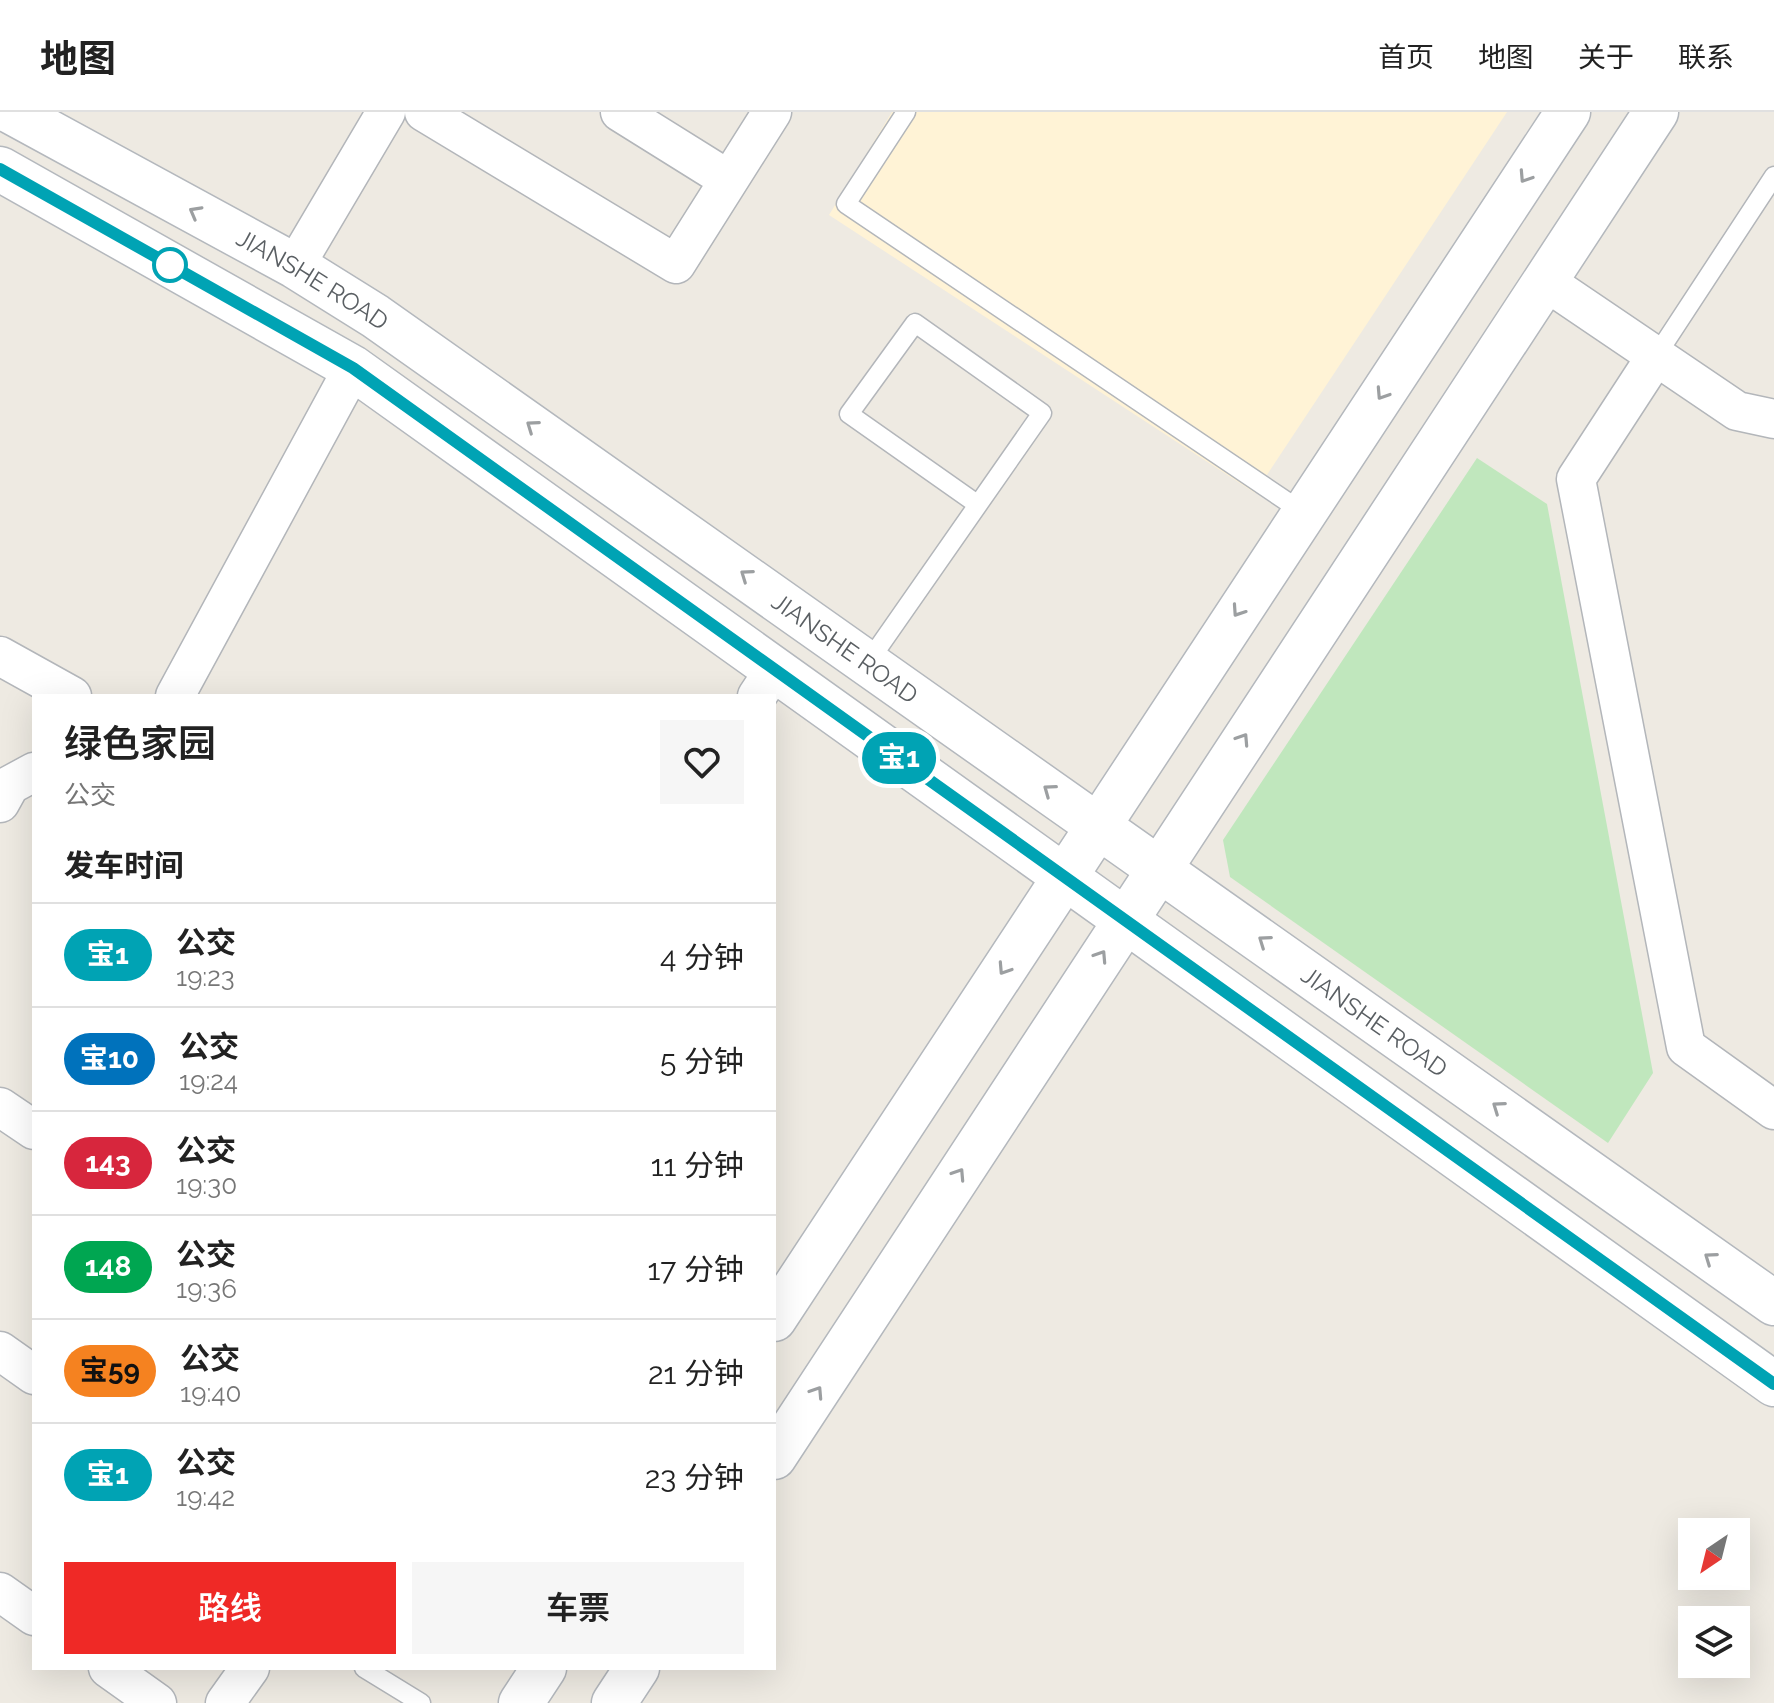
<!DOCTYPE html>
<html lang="zh">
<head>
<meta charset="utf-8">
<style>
	body { margin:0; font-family:Raleway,"Noto Sans SC",sans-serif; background:#f6f6f6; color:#222; height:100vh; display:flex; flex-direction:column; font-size:30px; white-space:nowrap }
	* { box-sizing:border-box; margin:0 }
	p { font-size:26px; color:#767676 }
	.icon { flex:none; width:44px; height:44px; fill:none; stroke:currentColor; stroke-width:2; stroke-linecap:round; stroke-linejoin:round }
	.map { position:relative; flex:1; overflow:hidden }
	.side { position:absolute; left:32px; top:582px; width:744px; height:976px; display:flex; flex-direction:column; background:#fff; border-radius:0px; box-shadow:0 8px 32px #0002 }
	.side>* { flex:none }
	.badge { padding:0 16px; border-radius:26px; font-size:28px; line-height:52px }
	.needle { width:52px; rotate:215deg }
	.fabs { position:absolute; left:1678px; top:1406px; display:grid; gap:16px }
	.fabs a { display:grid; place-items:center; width:72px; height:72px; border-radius:0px; background:#fff; box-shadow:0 8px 32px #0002; font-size:40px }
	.map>.badge { position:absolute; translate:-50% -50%; box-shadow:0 0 0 4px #fff }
	h2 { padding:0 32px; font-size:30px; line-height:72px }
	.round { display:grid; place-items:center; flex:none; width:84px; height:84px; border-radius:0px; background:#f6f6f6 }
	.overview { display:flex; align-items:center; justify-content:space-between; height:136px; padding:0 32px }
	h1 { font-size:38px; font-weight:600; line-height:60px }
	.action { display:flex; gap:16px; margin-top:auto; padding:16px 32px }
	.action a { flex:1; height:92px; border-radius:0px; background:#ef2926; color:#fff; font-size:32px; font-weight:600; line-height:92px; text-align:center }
	.action a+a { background:#f6f6f6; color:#222 }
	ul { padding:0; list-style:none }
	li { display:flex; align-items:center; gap:24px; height:104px; padding:0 32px; border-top:2px solid #e0e0e0 }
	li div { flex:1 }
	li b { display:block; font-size:30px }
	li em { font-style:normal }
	li .badge { min-width:88px; font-weight:700; text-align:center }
	header { display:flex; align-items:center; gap:48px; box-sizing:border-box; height:112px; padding:0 40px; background:#fff; border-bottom:2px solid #e0e0e0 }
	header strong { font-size:38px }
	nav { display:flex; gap:44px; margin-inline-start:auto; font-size:28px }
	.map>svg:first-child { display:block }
</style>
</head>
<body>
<header>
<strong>地图</strong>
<nav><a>首页</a><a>地图</a><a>关于</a><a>联系</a></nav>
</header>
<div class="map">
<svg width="1774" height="1591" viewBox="0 0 1774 1591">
	<rect width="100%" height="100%" fill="#eeeae2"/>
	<path fill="#fff3d6" d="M892,0H1507L1255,381L829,103Z"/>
	<path fill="#c0e7bd" d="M1477,346L1547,392L1653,961L1608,1031L1230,765L1223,728Z"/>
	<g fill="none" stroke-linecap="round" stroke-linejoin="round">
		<defs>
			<path id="lane" d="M906,0L846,92L1304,401
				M1656,244L1774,64
				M869,549L1042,301L915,211L849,302L977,392
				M364,1556L421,1591"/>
			<path id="street" d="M424,0L676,152L772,0
				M620,0L729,68
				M295,154L386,0
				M1545,169L1737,299L1774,307
				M1656,244L1576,367L1686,935L1774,998
				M0,544L72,584
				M175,584L353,256
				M757,584L775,557
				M0,691L10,673L34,660
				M0,995L34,1018
				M0,1239L34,1263
				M0,1480L34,1504
				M108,1556L157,1591
				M225,1591L250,1556"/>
			<g id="secondary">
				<path id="s1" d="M12,0L295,154L375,204L1774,1191"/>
				<path d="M0,57L353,256L1774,1272"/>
				<path d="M774,1207L1568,0"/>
				<path d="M774,1345L1656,0"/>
				<path d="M521,1591L544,1556"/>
				<path d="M614,1591L637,1556"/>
			</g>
		</defs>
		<use href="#lane" stroke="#b3b6ba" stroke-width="21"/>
		<use href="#street" stroke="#b3b6ba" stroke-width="41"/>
		<use href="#secondary" stroke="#b4b8bd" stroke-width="47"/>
		<use href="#lane" stroke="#fff" stroke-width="18"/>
		<use href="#street" stroke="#fff" stroke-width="38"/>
		<use href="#secondary" stroke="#fff" stroke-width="44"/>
	</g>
	<defs><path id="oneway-chevron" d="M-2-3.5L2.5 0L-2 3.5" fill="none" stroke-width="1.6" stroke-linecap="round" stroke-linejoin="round" transform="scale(2)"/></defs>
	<g stroke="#9c9fa1">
		<use href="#oneway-chevron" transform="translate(1525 65) rotate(123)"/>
		<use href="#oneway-chevron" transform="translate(195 100) rotate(-151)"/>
		<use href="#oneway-chevron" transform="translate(1382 282) rotate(123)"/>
		<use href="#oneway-chevron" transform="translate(532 314) rotate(-145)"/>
		<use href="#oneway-chevron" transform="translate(746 463) rotate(-145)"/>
		<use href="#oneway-chevron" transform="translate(1238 499) rotate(124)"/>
		<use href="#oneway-chevron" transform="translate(1243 627) rotate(-57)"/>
		<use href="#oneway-chevron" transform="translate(1049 678) rotate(-144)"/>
		<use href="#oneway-chevron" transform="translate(1264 829) rotate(-145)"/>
		<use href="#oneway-chevron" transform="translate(1101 844) rotate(-57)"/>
		<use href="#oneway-chevron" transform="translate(1004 857) rotate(123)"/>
		<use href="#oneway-chevron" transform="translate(1498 995) rotate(-145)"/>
		<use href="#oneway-chevron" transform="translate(959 1062) rotate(-57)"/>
		<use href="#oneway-chevron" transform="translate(1710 1146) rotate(-145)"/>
		<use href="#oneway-chevron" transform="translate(817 1280) rotate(-57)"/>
	</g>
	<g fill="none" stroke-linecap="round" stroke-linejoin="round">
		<defs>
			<path id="line" d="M0,57L353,256L1774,1272"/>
		</defs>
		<use href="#line" stroke="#fff" stroke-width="18"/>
		<use href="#line" stroke="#00a3b4" stroke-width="12"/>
	</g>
	<circle fill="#fff" stroke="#00a3b4" stroke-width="4" cx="170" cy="153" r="16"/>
	<g text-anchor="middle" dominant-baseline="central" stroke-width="6" stroke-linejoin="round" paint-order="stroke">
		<g font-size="24" fill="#5a5f63" stroke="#fff">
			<text stroke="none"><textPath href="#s1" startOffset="344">JIANSHE ROAD</textPath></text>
			<text stroke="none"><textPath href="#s1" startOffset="992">JIANSHE ROAD</textPath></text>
			<text stroke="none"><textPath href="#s1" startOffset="1640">JIANSHE ROAD</textPath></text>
		</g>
	</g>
</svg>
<div class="fabs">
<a><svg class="needle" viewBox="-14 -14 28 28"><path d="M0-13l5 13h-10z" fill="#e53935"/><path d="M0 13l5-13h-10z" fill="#767676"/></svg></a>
<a><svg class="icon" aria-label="layers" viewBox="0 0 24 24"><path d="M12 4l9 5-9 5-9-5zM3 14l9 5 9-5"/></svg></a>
</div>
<b class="badge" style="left:899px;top:646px;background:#00a3b4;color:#fff">宝1</b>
<section class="side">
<div class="overview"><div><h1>绿色家园</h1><p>公交</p></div><a class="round"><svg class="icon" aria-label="heart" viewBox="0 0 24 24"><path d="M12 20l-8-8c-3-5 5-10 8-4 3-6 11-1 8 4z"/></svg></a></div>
<h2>发车时间</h2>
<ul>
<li><span class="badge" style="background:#00a3b4;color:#fff">宝1</span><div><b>公交</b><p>19:23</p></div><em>4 分钟</em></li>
<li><span class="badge" style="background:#0072bc;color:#fff">宝10</span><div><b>公交</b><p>19:24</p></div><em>5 分钟</em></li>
<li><span class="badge" style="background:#d7263d;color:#fff">143</span><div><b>公交</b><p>19:30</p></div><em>11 分钟</em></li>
<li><span class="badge" style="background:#00a651;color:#fff">148</span><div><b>公交</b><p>19:36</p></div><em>17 分钟</em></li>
<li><span class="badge" style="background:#f58220;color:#111">宝59</span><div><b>公交</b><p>19:40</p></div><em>21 分钟</em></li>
<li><span class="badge" style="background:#00a3b4;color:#fff">宝1</span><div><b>公交</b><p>19:42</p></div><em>23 分钟</em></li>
</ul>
<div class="action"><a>路线</a><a>车票</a></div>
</section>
</div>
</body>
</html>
